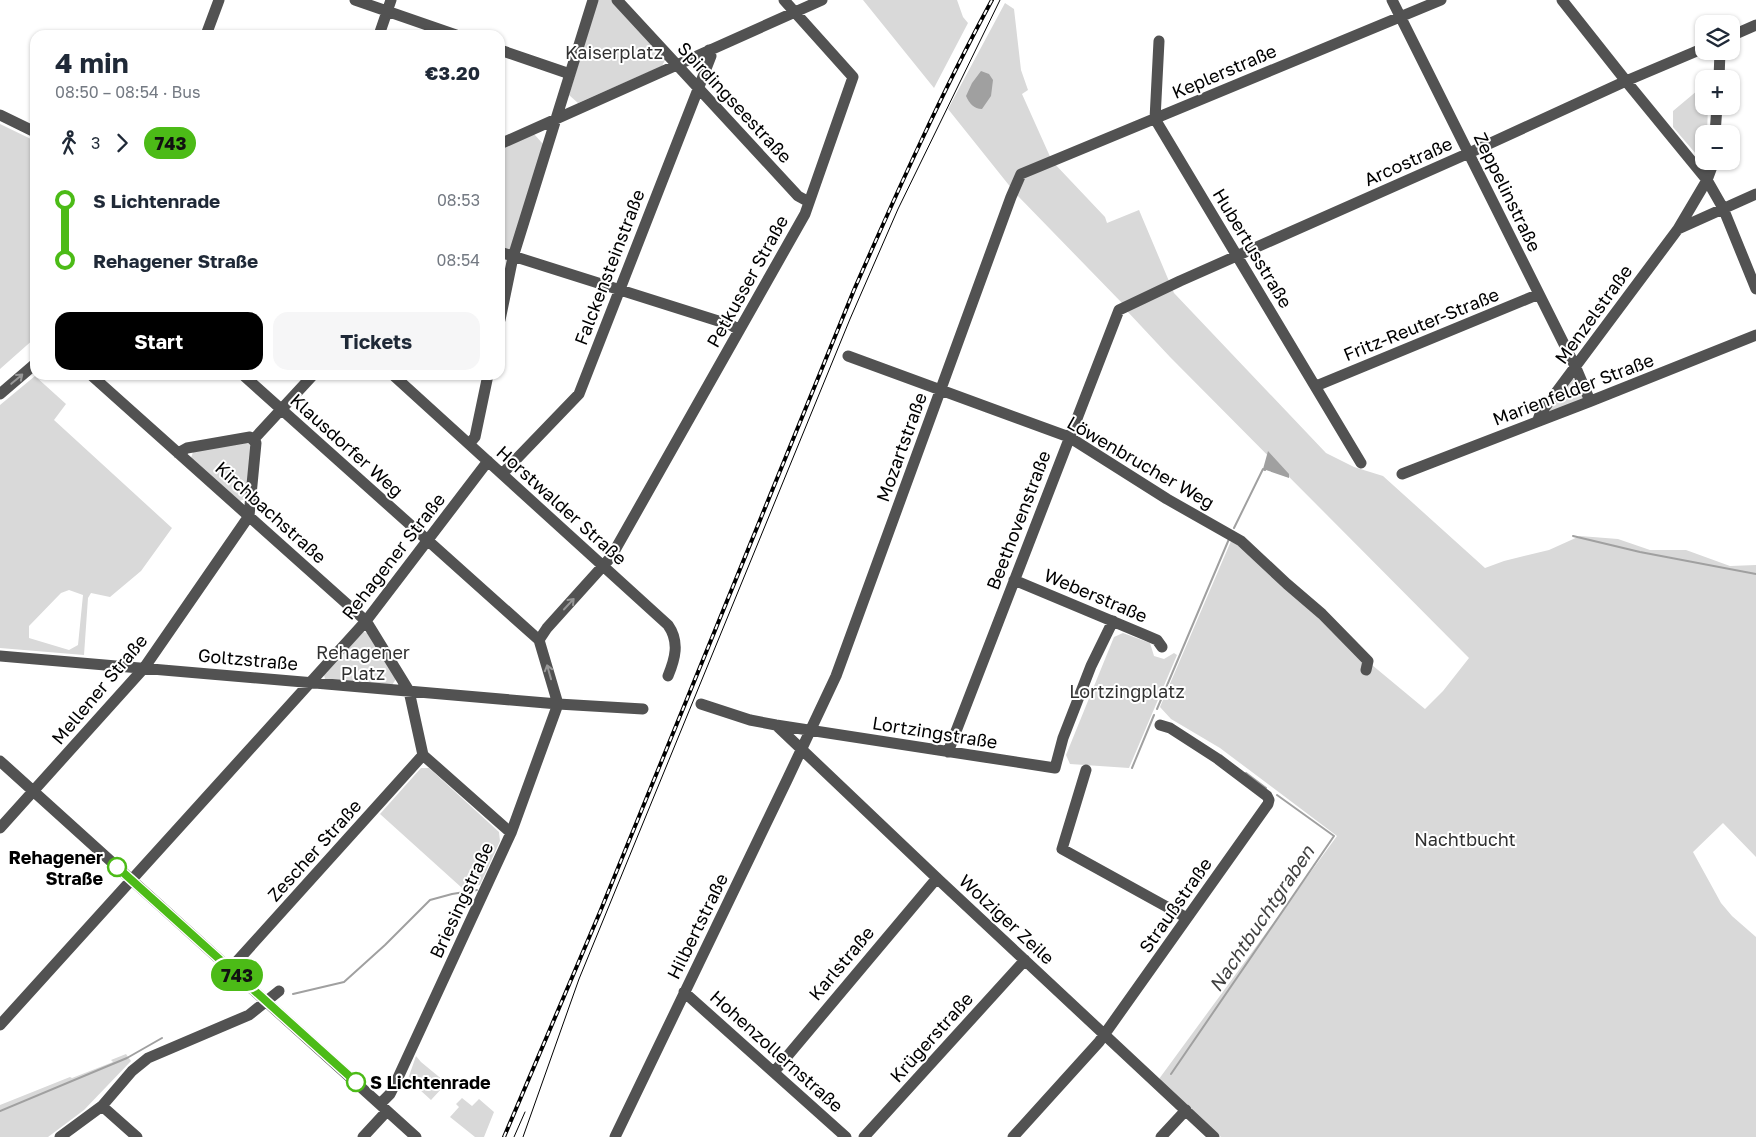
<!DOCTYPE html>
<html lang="en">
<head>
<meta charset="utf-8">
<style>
	body { margin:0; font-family:"Golos Text",sans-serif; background:#f6f6f7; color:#1f2937; height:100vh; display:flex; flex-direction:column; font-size:19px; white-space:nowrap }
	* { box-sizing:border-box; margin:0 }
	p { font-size:16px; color:#747a83 }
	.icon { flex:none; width:28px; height:28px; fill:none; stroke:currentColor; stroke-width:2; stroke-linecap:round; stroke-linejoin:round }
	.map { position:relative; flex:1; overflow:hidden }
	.details { position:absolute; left:30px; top:30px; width:475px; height:350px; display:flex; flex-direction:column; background:#fff; border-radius:15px; box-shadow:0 1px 4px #0004 }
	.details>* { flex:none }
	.badge { padding:0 10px; border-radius:16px; font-size:18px; line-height:32px }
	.fabs { position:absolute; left:1695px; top:15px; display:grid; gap:10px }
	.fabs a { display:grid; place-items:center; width:45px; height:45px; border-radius:10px; background:#fff; box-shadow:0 1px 4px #0004; font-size:25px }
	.map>.badge { position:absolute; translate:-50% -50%; box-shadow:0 0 0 2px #fff }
	.legs { display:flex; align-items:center; gap:8px; height:55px; padding:0 25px; font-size:16px }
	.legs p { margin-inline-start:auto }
	.headline { display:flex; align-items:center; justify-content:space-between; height:85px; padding:0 25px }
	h1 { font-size:28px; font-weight:700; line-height:38px }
	.cta { display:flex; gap:10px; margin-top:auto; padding:10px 25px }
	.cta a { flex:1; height:58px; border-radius:15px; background:#000; color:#fff; font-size:20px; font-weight:700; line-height:58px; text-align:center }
	.cta a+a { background:#f6f6f7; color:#1f2937 }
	ul { padding:0 25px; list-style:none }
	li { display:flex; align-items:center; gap:18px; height:60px; font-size:19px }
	li i { display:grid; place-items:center; width:8px; height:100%; margin:0 6px; background:currentColor }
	li i::after { content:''; width:12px; height:12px; margin:-6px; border:4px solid; border-radius:50%; background:#fff }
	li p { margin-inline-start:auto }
	li:first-child i { background:linear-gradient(#0000 50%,currentColor 0) }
	li:last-child i { background:linear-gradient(currentColor 50%,#0000 0) }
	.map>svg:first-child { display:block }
</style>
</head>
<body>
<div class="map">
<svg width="1756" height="1137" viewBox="0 0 1756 1137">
	<rect width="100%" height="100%" fill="#fff"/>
	<path fill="#d9d9d9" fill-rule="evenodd" d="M598,0H612L665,60L662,66L578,103L569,95Z
		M863,0H957L963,17L968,23L934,88Z
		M1005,3L1014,9L1021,70L1028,90L1022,94L1052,161L1105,217L1107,223L1139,210L1174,293L1326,453L1354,467L1383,476L1485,568L1504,561L1549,550L1580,536L1618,539L1650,550H1686L1730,566L1756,565V857L1723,823L1693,852L1721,903L1732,916L1756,937V1137H1221L1159,1079L1337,836L1220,748L1171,719L1160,707L1231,541L1245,550L1366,660L1425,709L1443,691L1469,658L1170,357L1127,311L1122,303L1016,194L948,109Z
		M1704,85V106H1708L1707,134H1704V161H1702L1673,127V111Z
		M0,124L35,141V338L0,369Z
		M534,134L543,144L512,250L500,248V147Z
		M35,376L66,404L54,420L172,528L141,571L110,597L91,593L88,598L84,655L0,648V405ZM69,590L83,595L78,645L69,650L29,638V626L61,593Z
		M1571,378L1577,380L1586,400L1552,413L1547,408Z
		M246,442L252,447L246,499L239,501L191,458L193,452Z
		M363,632L368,633L396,679L392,685L325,679L324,675Z
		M1123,633L1150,643L1154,656L1164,659L1174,653L1177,655L1129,768L1070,764L1066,755L1114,637Z
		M421,768H429L499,832L500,841L480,885L462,888L380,814Z
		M126,1054L131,1061L84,1110L48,1137H0V1105L70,1077L72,1078L113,1062L111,1060Z
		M416,1056L421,1062L444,1081L441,1085L443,1087L431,1100L408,1079Z
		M462,1098L472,1106L479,1099L494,1112L484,1137H475L450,1117L459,1107L456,1104Z"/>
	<path fill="#a0a0a0" d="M981,71L989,74L993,80L991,96L982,109C974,109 969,103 966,96L972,83Z
		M1268,451L1289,474V478L1263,469Z"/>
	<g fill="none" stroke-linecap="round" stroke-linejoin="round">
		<path stroke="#a0a0a0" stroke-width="2" d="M1234,528L1263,469L1265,470
			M1573,536L1640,552L1756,574
			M1157,709L1229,539
			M1132,768L1154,715
			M1246,773L1266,788
			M293,994L344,982L385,945L430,900L452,894L477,890
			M1171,1074L1334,836L1277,795
			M0,1111L127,1058L162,1038"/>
		<path stroke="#525252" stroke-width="11" d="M355,0L456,35
			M617,0L798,196L809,202
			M1392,0L1576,368L1590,401
			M1562,0L1630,86L1707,180L1723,208L1756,289
			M206,35L219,0
			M379,35L391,0
			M1731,36L1756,25
			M1159,41L1155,119L1361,463
			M500,50L570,74
			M1719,79L1720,51
			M0,115L35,132
			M1715,134L1717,106
			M500,144L822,0
			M1678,229L1756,194
			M500,252L731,325L739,330
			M500,320L513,257L593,0
			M848,356L1069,437L1167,499L1241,541L1287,584L1322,614L1368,661L1366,670
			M91,375L366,621L409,691L423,755L511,833
			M243,375L539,640
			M393,375L668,625C680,642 675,659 668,676
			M1316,386L1539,294
			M0,394L35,364
			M1538,420L1540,414L1678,229L1707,180L1714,161
			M253,440L313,375
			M469,444L475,437L488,375
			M502,474L579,394L711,56L709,50
			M1402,474L1591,401L1756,335
			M1014,580L1143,634L1157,640L1162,647
			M0,656L558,704L643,709
			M558,704L539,640L547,628L611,557L805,214L853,77L784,0
			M701,704L750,720L776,725L1055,768L1063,738L1091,666L1113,621
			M776,725L940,881L1214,1137
			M948,752L1119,310L1180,281L1469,153L1626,81L1704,48
			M0,761L416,1137
			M1086,770L1062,849L1187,918
			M0,828L144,668L249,516L256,443L250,437L187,448L178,453
			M230,969L423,755
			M684,992L846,1137
			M0,1025L366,621L488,461
			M774,1072L937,878
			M380,1104L390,1094L396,1082L511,833L558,704
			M102,1106L137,1137
			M60,1137L102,1106L132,1071L148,1058L249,1015L279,991
			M363,1137L387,1111
			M615,1137L787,780L836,676L1011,197L1021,174L1441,0
			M864,1137L1025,960
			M1013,1137L1099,1042L1268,804L1269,800L1267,796L1218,759L1170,728L1160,725
			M1161,1137L1186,1110"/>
		<path stroke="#000" stroke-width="1" d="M514,1137L525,1112
			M523,1137L579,979L850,319L898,209L1000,0"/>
		<defs>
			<path id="rail" d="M504,1137L600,912L854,290C897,192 941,94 992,0"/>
		</defs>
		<use href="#rail" stroke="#000" stroke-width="4"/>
		<use href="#rail" stroke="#fff" stroke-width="2" stroke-dasharray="5.5" stroke-linecap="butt"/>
	</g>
	<defs><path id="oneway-shaft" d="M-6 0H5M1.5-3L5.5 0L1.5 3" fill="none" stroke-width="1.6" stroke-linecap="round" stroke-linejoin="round" transform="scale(1.25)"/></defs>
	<g stroke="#979797">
		<use href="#oneway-shaft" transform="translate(17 379) rotate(-40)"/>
		<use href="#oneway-shaft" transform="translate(569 604) rotate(-47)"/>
		<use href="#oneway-shaft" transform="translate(549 672) rotate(-106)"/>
	</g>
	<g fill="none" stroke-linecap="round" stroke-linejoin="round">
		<defs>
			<path id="line-1" d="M117,867L356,1082"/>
		</defs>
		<use href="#line-1" stroke="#fff" stroke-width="11"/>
		<use href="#line-1" stroke="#4cbb17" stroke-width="8"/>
	</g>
	<g fill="#fff" stroke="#4cbb17" stroke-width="2.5">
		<circle cx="117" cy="867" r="9"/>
		<circle cx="356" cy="1082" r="9"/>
	</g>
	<g text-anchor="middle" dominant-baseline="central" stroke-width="4" stroke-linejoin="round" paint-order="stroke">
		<g font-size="18" fill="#303030" stroke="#fff">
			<text x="614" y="52">Kaiserplatz</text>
			<text x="363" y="652">Rehagener<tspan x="363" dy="21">Platz</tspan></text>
			<text x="1127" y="691">Lortzingplatz</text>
			<text x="1465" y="839">Nachtbucht</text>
		</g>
		<g font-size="18" fill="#000" stroke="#fff">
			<text transform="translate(1224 71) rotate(-23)">Keplerstraße</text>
			<text transform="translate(735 102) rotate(47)">Spirdingseestraße</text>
			<text transform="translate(1408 161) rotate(-24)">Arcostraße</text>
			<text transform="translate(1508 192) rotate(64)">Zeppelinstraße</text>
			<text transform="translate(1253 248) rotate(59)">Hubertusstraße</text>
			<text transform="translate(609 267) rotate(-69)">Falckensteinstraße</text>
			<text transform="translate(747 281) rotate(-61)">Petkusser Straße</text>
			<text transform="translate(1593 314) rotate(-54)">Menzelstraße</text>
			<text transform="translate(1421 324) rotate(-22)">Fritz-Reuter-Straße</text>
			<text transform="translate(1573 389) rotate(-21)">Marienfelder Straße</text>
			<text transform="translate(347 445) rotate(42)">Klausdorfer Weg</text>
			<text transform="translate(901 447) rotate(-70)">Mozartstraße</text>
			<text transform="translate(1141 462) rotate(30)">Löwenbrucher Weg</text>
			<text transform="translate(562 505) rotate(42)">Horstwalder Straße</text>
			<text transform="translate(271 512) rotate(42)">Kirchbachstraße</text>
			<text transform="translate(1018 520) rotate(-69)">Beethovenstraße</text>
			<text transform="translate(393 556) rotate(-52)">Rehagener Straße</text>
			<text transform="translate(1096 595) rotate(23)">Weberstraße</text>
			<text transform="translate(248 659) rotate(5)">Goltzstraße</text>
			<text transform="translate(99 689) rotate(-50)">Mellener Straße</text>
			<text transform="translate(935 732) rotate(9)">Lortzingstraße</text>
			<text transform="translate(314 850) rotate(-48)">Zescher Straße</text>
			<text transform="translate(461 900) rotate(-65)">Briesingstraße</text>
			<text transform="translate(1175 905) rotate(-55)">Straußstraße</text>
			<text transform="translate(1007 919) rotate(43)">Wolziger Zeile</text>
			<text transform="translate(697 926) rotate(-64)">Hilbertstraße</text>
			<text transform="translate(841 963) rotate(-50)">Karlstraße</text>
			<text transform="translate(931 1037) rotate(-48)">Krügerstraße</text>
			<text transform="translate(777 1051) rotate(42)">Hohenzollernstraße</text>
		</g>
		<g font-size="18" font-weight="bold" fill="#000" stroke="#fff" text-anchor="end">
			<text x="103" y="857">Rehagener<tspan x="103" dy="21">Straße</tspan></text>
			<text x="370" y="1082" text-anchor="start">S Lichtenrade</text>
		</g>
		<g font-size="19" font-style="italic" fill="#414141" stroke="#fff">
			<text transform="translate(1261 918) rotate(-56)">Nachtbuchtgraben</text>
		</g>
	</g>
</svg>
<div class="fabs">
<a><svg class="icon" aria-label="layers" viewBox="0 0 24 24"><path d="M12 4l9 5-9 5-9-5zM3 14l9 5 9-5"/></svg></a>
<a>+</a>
<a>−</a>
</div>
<b class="badge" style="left:237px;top:975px;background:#4cbb17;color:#111">743</b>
<section class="details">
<div class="headline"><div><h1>4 min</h1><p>08:50 – 08:54 · Bus</p></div><b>€3.20</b></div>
<div class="legs"><svg class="icon" aria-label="walk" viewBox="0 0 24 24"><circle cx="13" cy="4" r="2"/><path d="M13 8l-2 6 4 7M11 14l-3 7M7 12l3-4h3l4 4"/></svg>3<svg class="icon" aria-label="forward" viewBox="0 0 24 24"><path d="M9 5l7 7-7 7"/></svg><b class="badge" style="background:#4cbb17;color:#111">743</b></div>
<ul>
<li><i style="color:#4cbb17"></i><b>S Lichtenrade</b><p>08:53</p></li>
<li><i style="color:#4cbb17"></i><b>Rehagener Straße</b><p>08:54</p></li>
</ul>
<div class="cta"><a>Start</a><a>Tickets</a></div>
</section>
</div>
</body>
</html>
